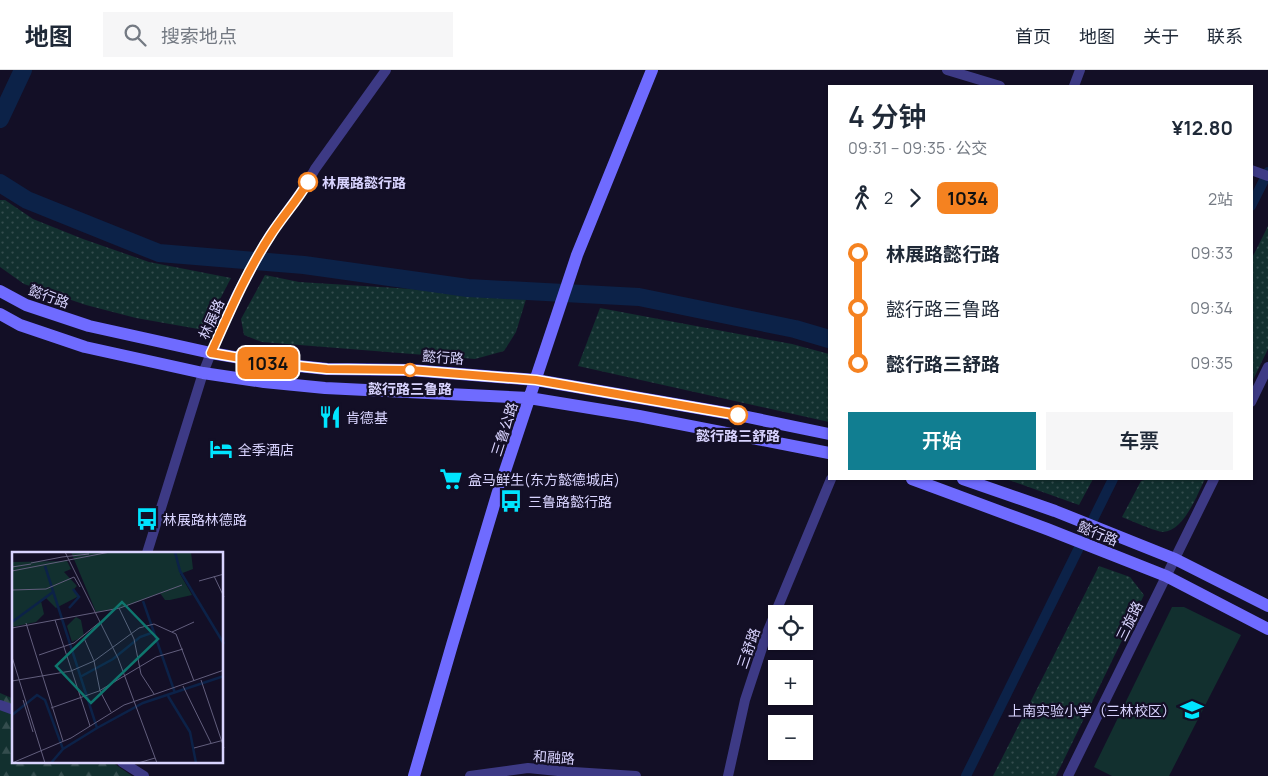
<!DOCTYPE html>
<html lang="zh">
<head>
<meta charset="utf-8">
<style>
	body { margin:0; font-family:Manrope,"Noto Sans SC",sans-serif; background:#f6f6f7; color:#1f2937; height:100vh; display:flex; flex-direction:column; font-size:19px; white-space:nowrap }
	* { box-sizing:border-box; margin:0 }
	p { font-size:16px; color:#747a83 }
	.icon { flex:none; width:28px; height:28px; fill:none; stroke:currentColor; stroke-width:2; stroke-linecap:round; stroke-linejoin:round }
	.map { position:relative; flex:1; overflow:hidden }
	.drawer { position:absolute; left:828px; top:15px; width:425px; height:395px; display:flex; flex-direction:column; background:#fff; border-radius:0px; box-shadow:0 1px 4px #0004 }
	.drawer>* { flex:none }
	.badge { padding:0 10px; border-radius:8px; font-size:18px; line-height:32px }
	.tools { position:absolute; left:768px; top:535px; display:grid; gap:10px }
	.tools a { display:grid; place-items:center; width:45px; height:45px; border-radius:0px; background:#fff; box-shadow:0 1px 4px #0004; font-size:25px }
	.map>.badge { position:absolute; translate:-50% -50%; box-shadow:0 0 0 2px #fff }
	.legs { display:flex; align-items:center; gap:8px; height:55px; padding:0 20px; font-size:16px }
	.legs p { margin-inline-start:auto }
	.summary { display:flex; align-items:center; justify-content:space-between; height:85px; padding:0 20px }
	h1 { font-size:28px; font-weight:600; line-height:38px }
	.cta { display:flex; gap:10px; margin-top:auto; padding:10px 20px }
	.cta a { flex:1; height:58px; border-radius:0px; background:#117e91; color:#fff; font-size:20px; font-weight:600; line-height:58px; text-align:center }
	.cta a+a { background:#f6f6f7; color:#1f2937 }
	ul { padding:0 20px; list-style:none }
	li { display:flex; align-items:center; gap:18px; height:55px; font-size:19px }
	li i { display:grid; place-items:center; width:8px; height:100%; margin:0 6px; background:currentColor }
	li i::after { content:''; width:12px; height:12px; margin:-6px; border:4px solid; border-radius:50%; background:#fff }
	li p { margin-inline-start:auto }
	li:first-child i { background:linear-gradient(#0000 50%,currentColor 0) }
	li:last-child i { background:linear-gradient(currentColor 50%,#0000 0) }
	header { display:flex; align-items:center; gap:30px; box-sizing:border-box; height:70px; padding:0 25px; background:#fff; border-bottom:1px solid #e0e1e3 }
	header strong { font-size:24px }
	nav { display:flex; gap:28px; margin-inline-start:auto; font-size:18px }
	.search { width:350px; height:45px; background:#f6f6f7; display:flex; align-items:center; gap:12px; box-sizing:border-box; padding:0 18px; border-radius:0px; color:#747a83; font-size:19px }
	.map>svg:first-child { display:block }
</style>
</head>
<body>
<header>
<strong>地图</strong>
<div class="search"><svg class="icon" aria-label="search" viewBox="0 0 24 24"><circle cx="10" cy="10" r="6"/><path d="M15 15l6 6"/></svg>搜索地点</div>
<nav><a>首页</a><a>地图</a><a>关于</a><a>联系</a></nav>
</header>
<div class="map">
<svg width="1268" height="706" viewBox="0 0 1268 706">
	<defs>
		<pattern id="forest-firs" width="22" height="20" patternUnits="userSpaceOnUse" patternTransform="scale(1.25)"><rect width="22" height="20" fill="#12302f"/><path d="M5 1l3.5 6h-7zM16 11l3.5 6h-7z" fill="#344d4e"/></pattern>
		<pattern id="park-dots" width="8" height="8" patternUnits="userSpaceOnUse" patternTransform="scale(1.25)"><rect width="8" height="8" fill="#12302f"/><path d="M2 2h.1M6 6h.1" fill="none" stroke="#344d4e" stroke-width="1.8" stroke-linecap="round"/></pattern>
	</defs>
	<rect width="100%" height="100%" fill="#130f26"/>
	<path fill="url(#forest-firs)" d="M0,623L14,629V692H112L132,706H0Z"/>
	<path fill="url(#park-dots)" d="M0,130H5L33,149L83,169L149,192L231,208L204,260L136,248L86,235L24,214L0,197Z
		M1268,156V279L1251,314V190Z
		M265,205L299,212L527,226L516,262L504,281L475,289L262,272L244,265L241,249Z
		M600,238L792,274L829,284V352L578,296Z
		M1006,409H1093L1079,435Z
		M1148,409H1205C1197,425 1184,461 1163,462C1157,462 1129,450 1122,447L1141,411Z
		M1099,496L1130,507L1144,525L1056,706H993Z"/>
	<path fill="#12302f" d="M1172,537H1184L1241,565L1169,706H1112L1094,697Z"/>
	<g fill="none" stroke-linecap="round" stroke-linejoin="round">
		<path stroke="#0c2248" stroke-width="10" d="M1251,136L1268,102
			M966,706L1113,409"/>
		<path stroke="#0c2248" stroke-width="18" d="M0,49L23,0
			M0,113L27,130L159,183L304,195L468,218L639,227L795,259L829,269"/>
		<path stroke="#3d3a85" stroke-width="10" d="M947,0L1000,16
			M1074,16L1080,0
			M1251,100L1268,106
			M1251,332L1268,297
			M147,483L203,303L211,283L237,224L270,165L306,115L315,99L386,0
			M0,635L14,640
			M122,692L144,706
			M470,706L528,698L558,701L636,706
			M728,706L745,630L767,563L831,409
			M1068,706L1214,409"/>
		<path stroke="#6f6bff" stroke-width="12" d="M0,221L26,235L89,256L211,283L269,293L327,299L410,300L536,310L738,345L829,364
			M0,244L20,255L85,277L203,303L264,312L325,318L529,328L639,346L829,383
			M912,409L1047,459L1166,506L1268,559
			M963,409L1055,441L1175,489L1268,536
			M414,706L452,575L497,425L577,185L652,0"/>
	</g>
	<g fill="none" stroke-linecap="round" stroke-linejoin="round">
		<defs>
			<path id="line-1" d="M308,112C297,131 282,147 270,166C246,203 229,243 211,283L269,293L327,299L410,300L536,310L738,345"/>
		</defs>
		<use href="#line-1" stroke="#fff" stroke-width="11"/>
		<use href="#line-1" stroke="#f58220" stroke-width="8"/>
	</g>
	<defs>
		<symbol id="restaurant-bare" viewBox="-9 -9 18 18"><path d="M-5-6h1v4h1v-4h1v4h1v-4h1v5L-1.5 .5V6h-2V.5L-5-1ZM5-6V6H3V1.5H1.5Q1.5-4 5-6Z" fill="#00e5ff" stroke="#130f26" stroke-width="2.5" paint-order="stroke"/></symbol>
		<symbol id="hotel-bare" viewBox="-9 -9 18 18"><path d="M-6-4.5h1.5V1H6V5H4.5V3h-9V5H-6ZM-4 0a1.8 1.8 0 1 1 3.6 0ZM.5 0V-2.5h3Q6-2.5 6 0Z" fill="#00e5ff" stroke="#130f26" stroke-width="2.5" paint-order="stroke"/></symbol>
		<symbol id="supermarket-bare" viewBox="-9 -9 18 18"><path d="M-6-5.5h2.5l.6 2H6L4.5 2H-2.5L-4.4-4H-6ZM-1.5 3.2a1.3 1.3 0 1 0 .1 0ZM3 3.2a1.3 1.3 0 1 0 .1 0Z" fill="#00e5ff" stroke="#130f26" stroke-width="2.5" paint-order="stroke"/></symbol>
		<symbol id="bus-bare" viewBox="-9 -9 18 18"><path d="M-5-6H5V4H4V6H2V4H-2V6H-4V4H-5ZM-3.5-4V0h7V-4ZM-3.5 1.2v1.5H-2V1.2ZM2 1.2v1.5H3.5V1.2Z" fill="#00e5ff" stroke="#130f26" stroke-width="2.5" paint-order="stroke"/></symbol>
		<symbol id="school-bare" viewBox="-9 -9 18 18"><path d="M0-5L7-2L0 1L-7-2ZM-4 1L0 2.5L4 1V4Q0 6-4 4Z" fill="#00e5ff" stroke="#130f26" stroke-width="2.5" paint-order="stroke"/></symbol>
	</defs>
	<g fill-rule="evenodd">
		<use href="#restaurant-bare" x="314" y="331" width="32" height="32"/>
		<use href="#hotel-bare" x="205" y="363" width="32" height="32"/>
		<use href="#supermarket-bare" x="435" y="393" width="32" height="32"/>
		<use href="#bus-bare" x="495" y="415" width="32" height="32"/>
		<use href="#bus-bare" x="131" y="433" width="32" height="32"/>
		<use href="#school-bare" x="1176" y="624" width="32" height="32"/>
	</g>
	<g fill="#fff" stroke="#f58220" stroke-width="2.5">
		<circle cx="308" cy="112" r="9"/>
		<circle cx="410" cy="300" r="6"/>
		<circle cx="738" cy="345" r="9"/>
	</g>
	<g text-anchor="middle" dominant-baseline="central" stroke-width="4.5" stroke-linejoin="round" paint-order="stroke">
		<g font-size="14" font-weight="bold" fill="#d9d4ff" stroke="#130f26">
			<text x="322" y="112" text-anchor="start">林展路懿行路</text>
			<text x="410" y="318">懿行路三鲁路</text>
			<text x="738" y="365">懿行路三舒路</text>
		</g>
		<g font-size="14" fill="#d9d4ff" stroke="#130f26">
			<text transform="translate(49 226) rotate(20)">懿行路</text>
			<text transform="translate(211 249) rotate(-66)">林展路</text>
			<text transform="translate(443 287) rotate(4)">懿行路</text>
			<text transform="translate(504 359) rotate(-72)">三鲁公路</text>
			<text transform="translate(1098 463) rotate(22)">懿行路</text>
			<text transform="translate(1129 551) rotate(-64)">三旋路</text>
			<text transform="translate(748 578) rotate(-71)">三舒路</text>
			<text transform="translate(554 687) rotate(4)">和融路</text>
		</g>
		<g font-size="14" fill="#d9d4ff" stroke="#130f26" text-anchor="start">
			<text x="346" y="347">肯德基</text>
			<text x="238" y="379">全季酒店</text>
			<text x="468" y="409">盒马鲜生(东方懿德城店)</text>
			<text x="528" y="431">三鲁路懿行路</text>
			<text x="163" y="449">林展路林德路</text>
			<text x="1176" y="640" text-anchor="end">上南实验小学（三林校区）</text>
		</g>
	</g>
	<g transform="translate(12 482)">
		<rect width="211" height="211" fill="#130f26"/>
		<path d="M59,0H179L181,17L168,22L180,43L158,48H153L148,41L112,55L84,60ZM55,9L59,17L52,20L65,34L62,37L67,44L44,56L34,46L29,49L32,62L24,70L0,75V10Z" fill="#12302f"/>
		<path d="M64,65L69,68L72,84L60,90L55,74Z" fill="#12302f"/>
		<path fill="none" stroke="#0c2248" stroke-width="2.5" d="M163,0L168,19L212,92M33,14L85,176L51,197M131,49L163,141M57,56L67,45L61,37M0,70L41,40M68,125L101,107L128,85L142,80M156,144L178,180L184,211M0,163L25,143L33,148L51,197L39,211M85,176L131,151L212,124"/>
		<path fill="none" stroke="#625e7d" stroke-width="1" d="M53,0L106,106L145,211M50,5L77,2M19,11L50,5M0,15L19,12M0,19L98,0M202,24L212,45M187,29L212,22M0,38L34,37L62,25L68,35M107,56L122,87L129,122L142,142M43,68L78,174M14,71L51,189M0,76L108,56L170,33M160,80L182,70M72,86L82,109L88,139L99,160M27,103L62,91L88,70M0,105L33,211M189,128L212,196M0,129L59,119L82,109L127,76L142,72L164,82L182,129M171,134L199,191M11,148L21,180M39,156L87,139L144,105L171,97M182,196L212,188M0,211L59,186L112,153L212,118M126,211L143,206"/>
		<path fill="#0f766e" fill-opacity="0.15" stroke="#0f766e" stroke-width="2.5" d="M110,50L146,87L79,151L44,114Z"/>
		<rect width="211" height="211" fill="none" stroke="#d9d4ff" stroke-width="2.5"/>
	</g>
</svg>
<div class="tools">
<a><svg class="icon" aria-label="locate" viewBox="0 0 24 24"><circle cx="12" cy="12" r="6"/><path d="M12 2v4M12 18v4M2 12h4M18 12h4"/></svg></a>
<a>+</a>
<a>−</a>
</div>
<b class="badge" style="left:268px;top:293px;background:#f58220;color:#111">1034</b>
<section class="drawer">
<div class="summary"><div><h1>4 分钟</h1><p>09:31 – 09:35 · 公交</p></div><b>¥12.80</b></div>
<div class="legs"><svg class="icon" aria-label="walk" viewBox="0 0 24 24"><circle cx="13" cy="4" r="2"/><path d="M13 8l-2 6 4 7M11 14l-3 7M7 12l3-4h3l4 4"/></svg>2<svg class="icon" aria-label="forward" viewBox="0 0 24 24"><path d="M9 5l7 7-7 7"/></svg><b class="badge" style="background:#f58220;color:#111">1034</b><p>2站</p></div>
<ul>
<li><i style="color:#f58220"></i><b>林展路懿行路</b><p>09:33</p></li>
<li><i style="color:#f58220"></i><span>懿行路三鲁路</span><p>09:34</p></li>
<li><i style="color:#f58220"></i><b>懿行路三舒路</b><p>09:35</p></li>
</ul>
<div class="cta"><a>开始</a><a>车票</a></div>
</section>
</div>
</body>
</html>
